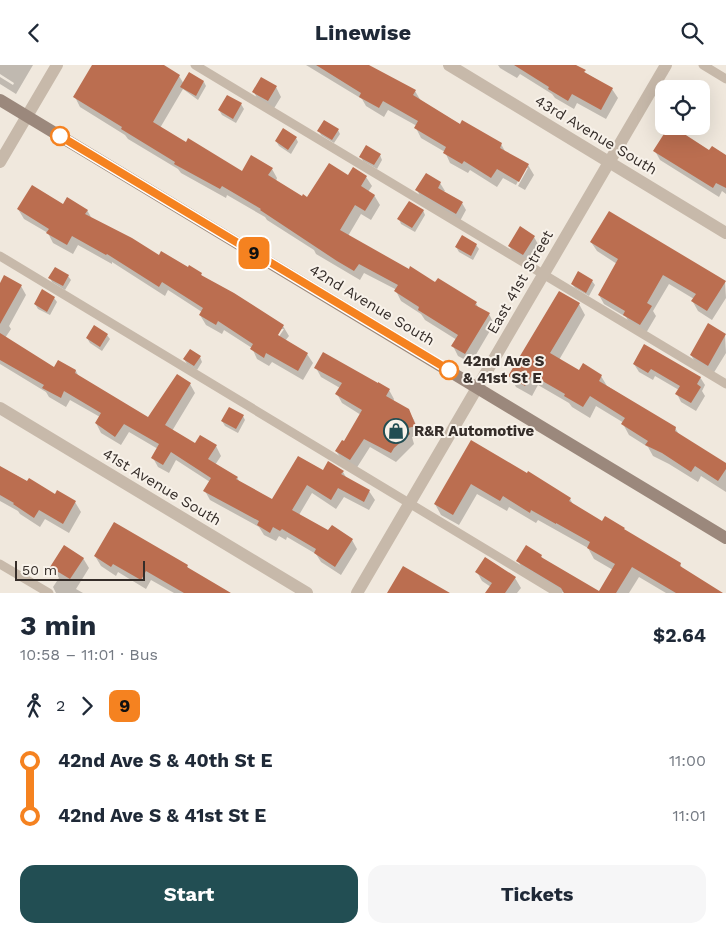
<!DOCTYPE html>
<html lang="en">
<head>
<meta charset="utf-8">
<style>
	body { margin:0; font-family:"Work Sans",sans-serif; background:#f6f6f7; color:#1f2937; height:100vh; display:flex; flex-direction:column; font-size:19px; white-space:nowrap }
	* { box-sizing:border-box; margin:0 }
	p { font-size:16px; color:#747a83 }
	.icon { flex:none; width:28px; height:28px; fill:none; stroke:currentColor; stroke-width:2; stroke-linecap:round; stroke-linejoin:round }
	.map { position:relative; height:528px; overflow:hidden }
	.drawer { display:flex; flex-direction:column; background:#fff; flex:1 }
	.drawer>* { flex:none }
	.badge { padding:0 10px; border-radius:8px; font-size:18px; line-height:32px }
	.buttons { position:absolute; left:655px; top:15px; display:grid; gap:10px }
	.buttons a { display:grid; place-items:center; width:55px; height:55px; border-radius:10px; background:#fff; box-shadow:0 5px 20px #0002; font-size:25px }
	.scale { position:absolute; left:15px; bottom:12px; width:130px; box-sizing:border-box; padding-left:5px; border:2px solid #352d29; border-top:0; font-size:14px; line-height:18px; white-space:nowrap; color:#352d29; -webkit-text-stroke:4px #f8f2ea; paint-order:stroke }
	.map>.badge { position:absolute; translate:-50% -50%; box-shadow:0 0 0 2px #fff }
	.legs { display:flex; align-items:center; gap:8px; height:55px; padding:0 20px; font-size:16px }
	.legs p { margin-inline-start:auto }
	.overview { display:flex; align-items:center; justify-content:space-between; height:85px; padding:0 20px }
	h1 { font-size:28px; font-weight:700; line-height:38px }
	.primary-button { display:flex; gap:10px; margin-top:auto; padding:10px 20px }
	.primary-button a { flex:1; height:58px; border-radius:15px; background:#224e53; color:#fff; font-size:20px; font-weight:700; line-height:58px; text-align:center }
	.primary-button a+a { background:#f6f6f7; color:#1f2937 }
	ul { padding:0 20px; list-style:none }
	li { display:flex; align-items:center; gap:18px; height:55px; font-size:19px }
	li i { display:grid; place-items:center; width:8px; height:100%; margin:0 6px; background:currentColor }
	li i::after { content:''; width:12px; height:12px; margin:-6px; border:4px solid; border-radius:50%; background:#fff }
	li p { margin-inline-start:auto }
	li:first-child i { background:linear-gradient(#0000 50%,currentColor 0) }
	li:last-child i { background:linear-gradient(currentColor 50%,#0000 0) }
	header { display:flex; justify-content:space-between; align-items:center; height:65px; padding:0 20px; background:#fff; font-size:22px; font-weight:700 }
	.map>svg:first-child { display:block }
</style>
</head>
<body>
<header><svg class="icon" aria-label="back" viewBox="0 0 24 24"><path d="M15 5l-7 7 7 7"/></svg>Linewise<svg class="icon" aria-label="search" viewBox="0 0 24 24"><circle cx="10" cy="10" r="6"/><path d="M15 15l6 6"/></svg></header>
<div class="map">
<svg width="726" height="528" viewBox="0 0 726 528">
	<rect width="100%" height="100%" fill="#f0e8dd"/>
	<path fill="#0003" fill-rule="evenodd" d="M0,0H33L16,29L0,19V12L13,20L14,18L0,9Z
		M93,0H161L179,11L184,19L204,17L206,21L198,35L183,24L160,63L186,79L243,107L272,104L277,113L276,116L302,133L308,134L348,112H366L372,121L368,127L374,130L380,140L371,155L361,149L348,171L435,219L476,238L479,244L489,249L494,259L471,298L458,291L453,281L457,275L425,255L421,249L401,236L396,226L397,225L364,208L360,215L316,189L314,185L267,155L265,152L227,130L226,133L181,108L178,104L128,74L125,70L80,42L75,32Z
		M306,0H367L415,26L421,36L461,60L501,79L506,88L528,100L534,110L525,125L518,121L528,103H525L516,120L503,113L497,122L470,105L468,108L450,98L445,87L421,73L416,63L417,61L388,45L384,52L366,41L362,34Z
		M498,0H573L612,24L618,33L606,54L577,38L574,44L555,33L552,29L520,9L517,13L500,3Z
		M276,22L281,32L273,45L259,37L254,27Z
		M241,39L244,44L236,58L222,50L219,45Z
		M338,65L340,69L334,78L321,70L319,66Z
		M296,73L298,77L291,89L279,81L276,76Z
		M655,86L710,87L726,91V129L722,126L719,132L660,95Z
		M380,90L382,95L377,104L363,96L361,92Z
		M440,118L445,126L443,127L462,138L466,145L460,156L421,133L417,125Z
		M63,141L87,145L92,154L159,192L201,209L203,213L234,230L283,261L289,271L285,276L307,289L313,298L303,315L272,297L269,301L257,294L252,283L224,265L222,269L206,260L200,250L202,247L168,225L165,231L112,197V199L78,180L73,189L53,178L48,168L24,154L18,144ZM281,264H284L276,276L273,275Z
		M423,145L425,150L415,167L401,159L399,154Z
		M534,172L539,181L529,199L515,190L509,181Z
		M591,177L725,217L726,233L712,255L698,246L693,237L694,234L669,219L653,246L656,251L646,268L630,259L626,252L604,239L599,230L617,199L597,186Z
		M476,180L479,184L473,195L459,187L456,182Z
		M68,211L71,215L65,225L52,217L50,213Z
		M592,216L595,220L589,231L575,223L572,219Z
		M0,220L21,221L26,230L9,261L11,264L5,273L55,304L59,297L76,306L79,312L149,354L190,319L195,328L172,366L196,380L216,381L221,391L215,400L237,412L240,418L272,436L323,407H343L347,414L369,426L375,435L369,445L344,432L336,444L312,428L299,450L329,467L352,475L357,484L341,510L321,497L316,489L287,472L286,475L279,471L276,476L264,470L259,462L210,435L205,426L210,417L176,395L169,408L158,402L153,393L158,384L129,367L121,380L101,368L96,358L100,352L70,335L66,342L49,332L46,327L0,299Z
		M54,233L57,237L50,250L38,244L35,239Z
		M579,239L585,250L559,295L579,307L601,311L607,321L675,363L680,371L726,399V427L701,411L698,417L669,399L653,391L648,382L629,370L623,359L624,358L596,341L590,353L572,342L569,338L538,320L532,331L516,322L510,311Z
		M107,270L110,274L102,286L90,278L87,273Z
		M725,270L726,288L713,309L697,300L691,290Z
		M200,292L202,297L197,305L187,299L184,294Z
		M634,299L700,312L705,320L702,326L705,331L696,346L681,337L677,329L679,325L655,311L653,315L639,307Z
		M316,303L389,325L394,334L393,337L408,345L414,355L420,370L412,372L414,379L396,397L370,382L356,404L342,395L336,386L345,378L361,350L342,338L337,329L340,323L321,312Z
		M243,351L245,355L238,368L225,361L222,356Z
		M471,377L570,434L574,441L603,458L625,466L680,499L683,505L720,528H666L639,512L629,528H599L613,505L594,494L588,483L538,455L536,458L509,442L507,446L477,429L459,460L441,450L435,439Z
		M0,402L55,431L75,437L81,447L69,468L45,454L40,462L20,449L18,446L0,436Z
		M95,491L187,501L190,506L229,528H174L151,515L146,524L118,507L116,511L101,501Z
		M541,491L544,495L585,528H564L521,501L518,496Z
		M83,493L89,503L76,524L83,528H56L53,522L59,513L52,502Z
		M477,507L515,513L521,523L517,528H491V522L482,516Z"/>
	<path fill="#bb6e50" d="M92,0H164L180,10L153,57L186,77L188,73L242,106L251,90L273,103L268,110L302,131L303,129L307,132L329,98L348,110L353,102L367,111L361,121L375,130L365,146L355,140L340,165L409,204L410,201L435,217L438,213L477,237L475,240L490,248L465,289L451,281L458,270L418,245L419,242L394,226L398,220L359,199L354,206L337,196L260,145L261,144L222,121L220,124L174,99L175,97L121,64L122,62L73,32Z
		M316,0H369L416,25L413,30L460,59L462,55L502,78L500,83L529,99L519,117L497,104L491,113L464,96L462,99L443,88L446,82L414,63L418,56L383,36L379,43L359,32L361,28Z
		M514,0H576L586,5L584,7L613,23L601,45L572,29L568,36L548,24L549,22Z
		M189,7L204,16L196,31L180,22Z
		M261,12L277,21L268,36L252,27Z
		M227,30L242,38L233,54L218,45Z
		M324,55L339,64L332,75L317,66Z
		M669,61H672L709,85L712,81L726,90V123L716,118L713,123L653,86Z
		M283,63L297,72L288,85L275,76Z
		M366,80L381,89L374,100L359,92Z
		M426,108L441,117L438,123L463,137L456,149L415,125Z
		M32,120L63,139L67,132L88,145L85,149L132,173L159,190L161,186L188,202L189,200L202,208L201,210L234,228L284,260L278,270L308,288L298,306L266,288L264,293L250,284L253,279L218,256L216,260L199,250L203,243L162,217L159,222L107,189L106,190L72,171L67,180L46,168L49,164L17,144Z
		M409,136L424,145L412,163L397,154Z
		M609,146L726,216L707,246L691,236L696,229L663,210L647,238L652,241L640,260L623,250L625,246L598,230L618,194L590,177Z
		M520,161L535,171L523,190L508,181Z
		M462,170L477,179L471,191L455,182Z
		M55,202L69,210L63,221L48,213Z
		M578,206L593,215L586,228L571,219Z
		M4,210L22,220L0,259V218Z
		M42,224L55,232L47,247L34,239Z
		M559,226L580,238L550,288L579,305L583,298L602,310L599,316L676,362L675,366L726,398V404L718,416L695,401L691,407L662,388L645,380L648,376L621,359L625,353L590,331L583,342L564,331L565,329L532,310L525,321L508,311Z
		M708,258L726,269L708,301L690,290Z
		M94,260L108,269L100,282L86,273Z
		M0,268L54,302L58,295L76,305L75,308L148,352L177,309L191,318L165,360L195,378L200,370L217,380L208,394L238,412L236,414L272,434L298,391L323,405L328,396L344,406L341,409L370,425L364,437L338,423L331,435L307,420L292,445L328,465L332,460L353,474L335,502L314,488L316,484L282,464L280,466L273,462L270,468L257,460L259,456L203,426L211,413L171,387L163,400L151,393L159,379L124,359L115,372L95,358L101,348L64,326L61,333L42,323L44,320L0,295Z
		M644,279L701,312L697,319L701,322L691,338L675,329L680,321L651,304L648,308L633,299Z
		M190,284L201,291L194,301L183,294Z
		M323,287L378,318V317L390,324L386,331L409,344L416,361L408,363L410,369L394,383L391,388L364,374L350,395L335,386L342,375L344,376L362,345L335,329L342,318L314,303Z
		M229,342L244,350L236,364L221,356Z
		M471,375L527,408L528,406L571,433L569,436L602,456L605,451L625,463L624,464L681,498L680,501L723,528H676L632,502L616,528H564L561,523L516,496L526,480L542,490L541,492L599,526L615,499L587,483L590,477L556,458V459L531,445L530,448L503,431L500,436L471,419L453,450L434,439Z
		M0,401L27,416L29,413L55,429L57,425L76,436L63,459L39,445L34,453L13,439L14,438L0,430Z
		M114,457L188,500L187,502L231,528H184L146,506L141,515L113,499L111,502L94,491Z
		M64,480L84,493L70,514L50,502Z
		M485,492L516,512L505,528H485L492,518L475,507Z
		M403,501L450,528H387Z"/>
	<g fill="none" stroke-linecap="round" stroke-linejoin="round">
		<path stroke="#c7b9aa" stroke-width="9" d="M195,0L726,319
			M703,0L726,14
			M0,191L558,528
			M0,499L49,528"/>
		<path stroke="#c7b9aa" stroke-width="12" d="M449,0L726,168
			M0,97L57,0
			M0,343L307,528
			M357,528L666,0"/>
		<path stroke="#9b887c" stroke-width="12" d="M0,35L726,473"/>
	</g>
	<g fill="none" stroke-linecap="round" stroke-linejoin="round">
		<defs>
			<path id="line-1" d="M60,71L449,305"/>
		</defs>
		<use href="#line-1" stroke="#fff" stroke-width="11"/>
		<use href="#line-1" stroke="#f58220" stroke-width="8"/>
	</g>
	<defs>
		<symbol id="shop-ring" viewBox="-11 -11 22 22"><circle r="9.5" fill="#f8f2ea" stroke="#224e53" stroke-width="1.5"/><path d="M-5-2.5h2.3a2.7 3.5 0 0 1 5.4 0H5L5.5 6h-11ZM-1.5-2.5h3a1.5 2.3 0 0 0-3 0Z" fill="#224e53"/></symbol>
	</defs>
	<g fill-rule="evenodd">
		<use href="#shop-ring" x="382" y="352" width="28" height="28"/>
	</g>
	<g fill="#fff" stroke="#f58220" stroke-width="2.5">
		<circle cx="60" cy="71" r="9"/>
		<circle cx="449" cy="305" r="9"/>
	</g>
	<g text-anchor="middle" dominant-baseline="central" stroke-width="4" stroke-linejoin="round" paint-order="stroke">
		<g font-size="15" fill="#352d29" stroke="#f8f2ea">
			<text transform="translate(596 70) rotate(31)">43rd Avenue South</text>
			<text transform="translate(520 217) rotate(-60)">East 41st Street</text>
			<text transform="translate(372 240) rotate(31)">42nd Avenue South</text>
			<text transform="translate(162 422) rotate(31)">41st Avenue South</text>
		</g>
		<g font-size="15" font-weight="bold" fill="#352d29" stroke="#f8f2ea" text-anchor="start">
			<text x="463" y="296">42nd Ave S<tspan x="463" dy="17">&amp; 41st St E</tspan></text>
		</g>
		<g font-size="15" font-weight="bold" fill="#352d29" stroke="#f8f2ea" text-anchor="start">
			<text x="414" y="366">R&amp;R Automotive</text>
		</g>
	</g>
</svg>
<div class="buttons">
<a><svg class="icon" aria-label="locate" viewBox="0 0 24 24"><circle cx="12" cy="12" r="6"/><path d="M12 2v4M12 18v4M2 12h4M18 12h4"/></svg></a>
</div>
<div class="scale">50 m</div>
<b class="badge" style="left:254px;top:188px;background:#f58220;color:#111">9</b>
</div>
<section class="drawer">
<div class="overview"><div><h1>3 min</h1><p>10:58 – 11:01 · Bus</p></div><b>$2.64</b></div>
<div class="legs"><svg class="icon" aria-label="walk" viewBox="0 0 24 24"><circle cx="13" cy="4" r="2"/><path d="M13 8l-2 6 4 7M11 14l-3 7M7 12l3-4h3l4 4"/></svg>2<svg class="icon" aria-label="forward" viewBox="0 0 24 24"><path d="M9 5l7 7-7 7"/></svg><b class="badge" style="background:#f58220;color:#111">9</b></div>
<ul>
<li><i style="color:#f58220"></i><b>42nd Ave S &amp; 40th St E</b><p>11:00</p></li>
<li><i style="color:#f58220"></i><b>42nd Ave S &amp; 41st St E</b><p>11:01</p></li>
</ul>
<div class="primary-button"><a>Start</a><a>Tickets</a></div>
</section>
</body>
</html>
